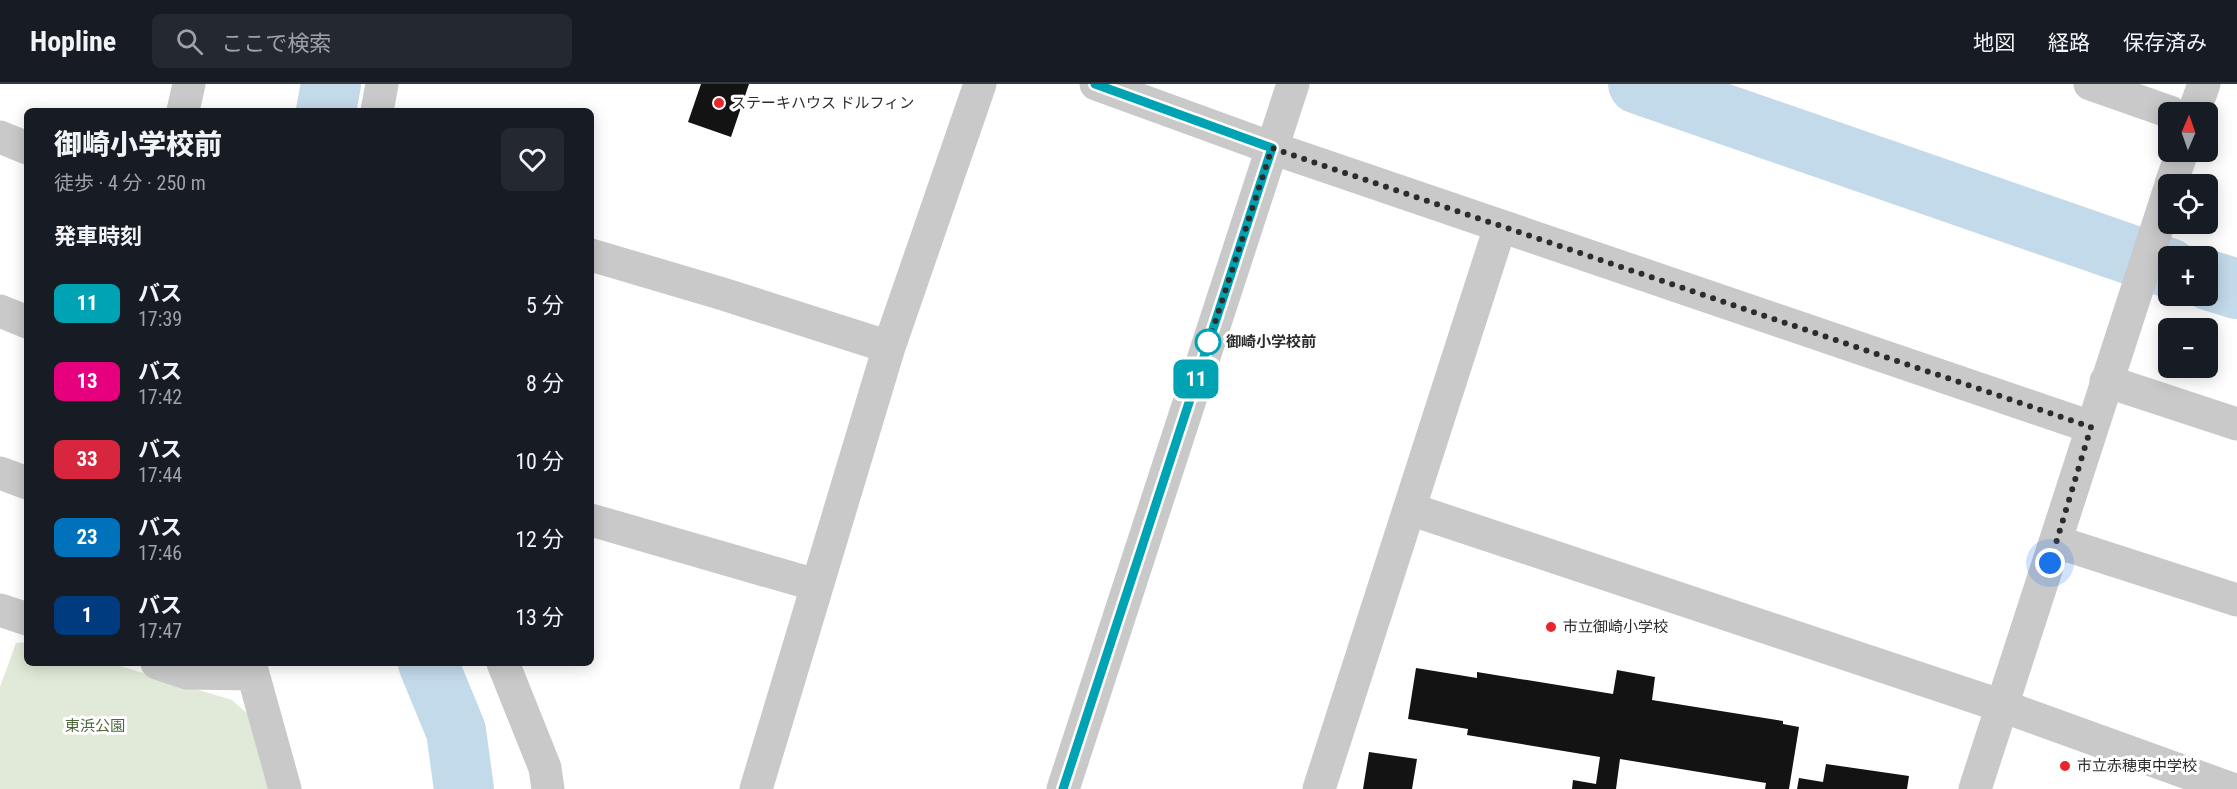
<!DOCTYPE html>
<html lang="ja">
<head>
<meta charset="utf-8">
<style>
	body { margin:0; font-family:"Roboto Condensed","Noto Sans JP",sans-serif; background:#242831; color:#f1f3f6; height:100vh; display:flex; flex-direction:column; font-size:22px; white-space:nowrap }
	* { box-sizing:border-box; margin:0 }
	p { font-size:20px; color:#9ea1a6 }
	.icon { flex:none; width:33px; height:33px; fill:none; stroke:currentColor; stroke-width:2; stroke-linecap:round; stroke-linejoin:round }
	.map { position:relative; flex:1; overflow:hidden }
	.details { position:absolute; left:24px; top:24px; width:570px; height:558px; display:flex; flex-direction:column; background:#171b24; border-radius:9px; box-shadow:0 3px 15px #0003 }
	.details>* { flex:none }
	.badge { padding:0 12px; border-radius:9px; font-size:21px; line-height:39px }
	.needle { width:39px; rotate:2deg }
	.controls { position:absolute; left:2158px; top:18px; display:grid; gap:12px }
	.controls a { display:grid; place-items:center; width:60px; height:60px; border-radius:9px; background:#171b24; box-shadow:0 3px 15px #0003; font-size:30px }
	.you { position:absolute; width:30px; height:30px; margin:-15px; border:4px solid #fff; border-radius:50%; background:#1a73e8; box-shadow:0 0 0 9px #1a73e833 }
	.map>.badge { position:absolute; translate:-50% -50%; box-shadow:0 0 0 3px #fff }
	h2 { padding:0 30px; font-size:22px; line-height:54px }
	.round { display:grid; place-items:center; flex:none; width:63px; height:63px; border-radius:9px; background:#242831 }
	.overview { display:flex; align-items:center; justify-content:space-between; height:102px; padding:0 30px }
	h1 { font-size:28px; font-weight:800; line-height:45px }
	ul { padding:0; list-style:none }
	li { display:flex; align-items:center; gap:18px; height:78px; padding:0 30px }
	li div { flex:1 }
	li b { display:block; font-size:22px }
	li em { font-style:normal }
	li .badge { min-width:66px; font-weight:700; text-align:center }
	header { display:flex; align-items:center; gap:36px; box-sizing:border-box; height:84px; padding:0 30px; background:#171b24; border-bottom:2px solid #363941 }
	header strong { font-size:28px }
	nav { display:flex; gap:33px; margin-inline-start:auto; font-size:21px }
	.search { width:420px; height:54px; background:#242831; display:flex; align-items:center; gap:15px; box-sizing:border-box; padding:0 21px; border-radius:9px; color:#9ea1a6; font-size:22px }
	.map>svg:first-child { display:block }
</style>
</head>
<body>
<header>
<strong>Hopline</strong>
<div class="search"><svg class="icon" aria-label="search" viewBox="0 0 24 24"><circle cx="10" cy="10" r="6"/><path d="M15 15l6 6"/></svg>ここで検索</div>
<nav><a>地図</a><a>経路</a><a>保存済み</a></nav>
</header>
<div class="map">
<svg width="2237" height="705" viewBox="0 0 2237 705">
	<rect width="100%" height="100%" fill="#fff"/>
	<path fill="#e1ead8" d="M27,558V579H110L232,616L250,632L271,705H0V603L16,559Z"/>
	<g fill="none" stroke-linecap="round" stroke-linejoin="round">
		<path stroke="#c3daeb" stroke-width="60" d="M1638,0L2169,184
			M326,27L331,0
			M2208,196L2237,205
			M428,579L456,647L464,705"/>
	</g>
	<path fill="#131313" d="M701,0H749L731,53L688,38Z
		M1416,584L1477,594V588L1613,610L1617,586L1655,593L1652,616L1783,637V640L1799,643L1789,705H1765L1766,699L1620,675L1616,705H1572L1573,696L1596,700L1600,673L1467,651L1468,645L1408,635Z
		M1369,668L1417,675L1412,705H1363Z
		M1826,680L1909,692L1907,705H1797L1799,694L1823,698Z"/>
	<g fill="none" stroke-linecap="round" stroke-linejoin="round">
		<path stroke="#c9c9c9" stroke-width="33" d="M1096,0L1272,64L2091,343
			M2090,0L2170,28
			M183,27L189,0
			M377,27L382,0
			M2194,28L2204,0
			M0,53L27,64
			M2171,100L2182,68
			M591,171L723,210L889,263
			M0,227L27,238
			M2106,297L2237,340
			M0,389L27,399
			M1410,425L2002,622L2232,705
			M591,436L816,501
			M2057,458L2237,516
			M0,526L27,535
			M157,579L187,589L253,590
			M250,579L285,705
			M503,579L545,684L548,705
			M756,705L889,263L980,0
			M1063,705L1293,0
			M1319,705L1500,143
			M1975,705L2169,107"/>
	</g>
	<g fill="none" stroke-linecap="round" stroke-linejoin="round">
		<defs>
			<path id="line" d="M1063,705L1272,64L1095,0"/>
		</defs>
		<use href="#line" stroke="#fff" stroke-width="14"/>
		<use href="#line" stroke="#00a3b4" stroke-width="9"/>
		<path stroke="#2c2c2c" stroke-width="6" stroke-dasharray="0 10.8" d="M1208,258L1207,263L1272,64L2091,343L2050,479"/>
	</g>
	<g fill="#ea262d" stroke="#fff" stroke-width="2">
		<circle cx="719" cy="19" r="6"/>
		<circle cx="1551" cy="543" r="6"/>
		<circle cx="2065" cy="682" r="6"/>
	</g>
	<circle fill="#fff" stroke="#00a3b4" stroke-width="3" cx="1208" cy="258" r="12"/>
	<g text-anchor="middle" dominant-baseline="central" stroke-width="6" stroke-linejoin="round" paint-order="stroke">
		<g font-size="15" fill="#2c2c2c" stroke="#fff" text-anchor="start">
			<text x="731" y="19">ステーキハウス ドルフィン</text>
			<text x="1563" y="543">市立御崎小学校</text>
			<text x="2077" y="682">市立赤穂東中学校</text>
		</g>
		<g font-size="15" font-weight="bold" fill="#2c2c2c" stroke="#fff" text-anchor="start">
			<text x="1226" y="258">御崎小学校前</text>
		</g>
		<g font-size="15" fill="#4d6838" stroke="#fff">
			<text x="95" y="642">東浜公園</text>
		</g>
	</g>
</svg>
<div class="controls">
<a><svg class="needle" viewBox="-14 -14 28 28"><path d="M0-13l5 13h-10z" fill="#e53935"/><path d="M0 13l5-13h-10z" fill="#9ea1a6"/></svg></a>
<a><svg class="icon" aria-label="locate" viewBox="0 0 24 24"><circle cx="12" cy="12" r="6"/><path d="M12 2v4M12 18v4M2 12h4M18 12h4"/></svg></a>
<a>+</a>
<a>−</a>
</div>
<div class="you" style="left:2050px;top:479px"></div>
<b class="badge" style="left:1196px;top:295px;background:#00a3b4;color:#fff">11</b>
<section class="details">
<div class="overview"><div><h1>御崎小学校前</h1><p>徒歩 · 4 分 · 250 m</p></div><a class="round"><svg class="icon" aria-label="heart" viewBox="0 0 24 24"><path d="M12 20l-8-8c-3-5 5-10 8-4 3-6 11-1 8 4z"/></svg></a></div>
<h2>発車時刻</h2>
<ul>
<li><span class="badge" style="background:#00a3b4;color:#fff">11</span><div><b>バス</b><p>17:39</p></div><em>5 分</em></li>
<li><span class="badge" style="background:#e6007e;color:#fff">13</span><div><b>バス</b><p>17:42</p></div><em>8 分</em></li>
<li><span class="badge" style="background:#d7263d;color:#fff">33</span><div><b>バス</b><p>17:44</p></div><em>10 分</em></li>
<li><span class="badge" style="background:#0072bc;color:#fff">23</span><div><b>バス</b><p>17:46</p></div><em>12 分</em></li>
<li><span class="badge" style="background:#003b80;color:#fff">1</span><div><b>バス</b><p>17:47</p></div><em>13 分</em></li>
</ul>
</section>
</div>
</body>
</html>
